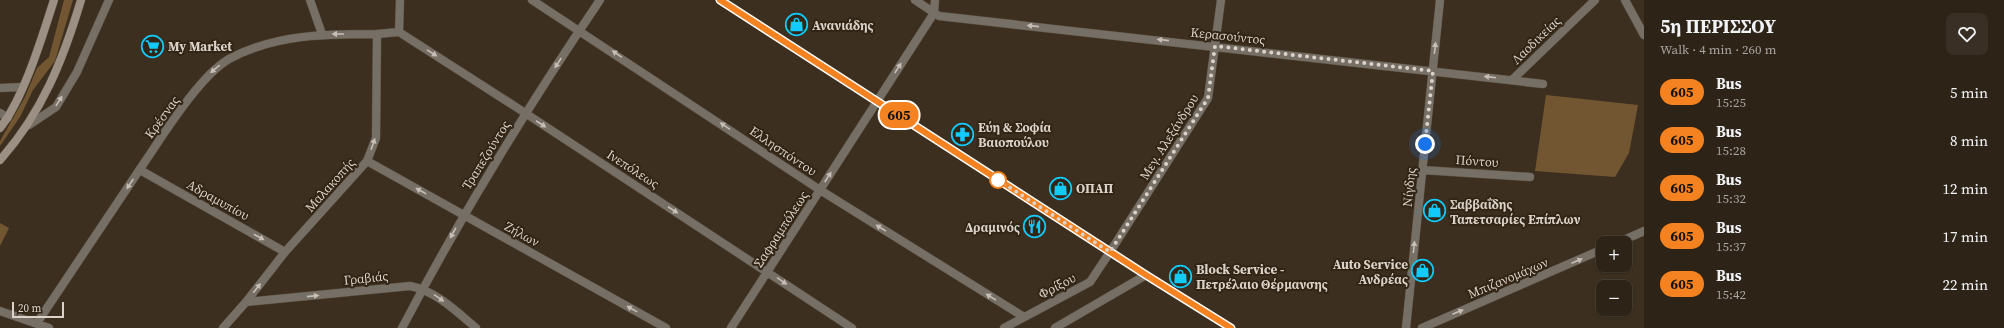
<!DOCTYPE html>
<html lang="en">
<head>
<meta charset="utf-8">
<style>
	body { margin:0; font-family:"Source Serif 4",serif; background:#392f24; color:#f1f3f6; height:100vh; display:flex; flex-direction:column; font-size:15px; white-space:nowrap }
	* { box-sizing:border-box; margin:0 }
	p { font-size:13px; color:#a7a4a1 }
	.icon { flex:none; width:22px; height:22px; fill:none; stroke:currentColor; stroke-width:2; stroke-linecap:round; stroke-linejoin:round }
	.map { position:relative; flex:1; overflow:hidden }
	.drawer { display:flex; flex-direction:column; background:#2d2317; width:360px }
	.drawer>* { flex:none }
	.badge { padding:0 8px; border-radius:13px; font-size:14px; line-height:26px }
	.tools { position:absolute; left:1596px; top:236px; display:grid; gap:8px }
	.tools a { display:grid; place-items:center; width:36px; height:36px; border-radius:8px; background:#2d2317; box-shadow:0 1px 3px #0004,0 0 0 1px #484036; font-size:20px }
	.scale { position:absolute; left:12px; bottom:10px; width:52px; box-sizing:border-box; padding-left:4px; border:2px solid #dbd3c9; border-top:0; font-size:11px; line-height:14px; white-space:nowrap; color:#dbd3c9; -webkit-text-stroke:3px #322515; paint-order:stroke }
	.you { position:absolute; width:20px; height:20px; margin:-10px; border:3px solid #fff; border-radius:50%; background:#1a73e8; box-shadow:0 0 0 6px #1a73e833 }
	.map>.badge { position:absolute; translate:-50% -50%; box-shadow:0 0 0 2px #fff }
	.round { display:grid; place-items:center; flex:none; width:42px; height:42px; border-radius:8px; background:#392f24 }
	.head { display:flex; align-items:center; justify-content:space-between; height:68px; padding:0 16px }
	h1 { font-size:19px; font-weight:700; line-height:30px }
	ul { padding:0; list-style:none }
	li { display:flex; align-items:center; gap:12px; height:48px; padding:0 16px }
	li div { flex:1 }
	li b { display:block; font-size:15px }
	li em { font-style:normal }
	li .badge { min-width:44px; font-weight:700; text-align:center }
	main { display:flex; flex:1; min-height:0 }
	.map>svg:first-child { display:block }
</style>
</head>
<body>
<main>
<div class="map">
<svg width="1644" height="328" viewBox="0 0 1644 328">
	<rect width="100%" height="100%" fill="#3c2f1f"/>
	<path fill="#725631" d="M64,0H73L55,61L33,90L20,117L0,146V141L25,97L37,68L49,57Z
		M1546,95L1638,105L1629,153L1615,177L1535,171Z
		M0,223L9,228L0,246Z"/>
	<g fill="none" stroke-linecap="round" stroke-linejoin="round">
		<defs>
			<path id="minor" d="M310,0L322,34
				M532,0L820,190L1024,317
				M915,0L939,16L1543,84
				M1625,0L1644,35
				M399,32L516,107L852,328
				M1512,80L1595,0
				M0,88L22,87
				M0,113L8,118
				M29,125L56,107L77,72L109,0
				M367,161L666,328
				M140,170L285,252
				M1422,170L1530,177
				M1617,243L1644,231
				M246,302L410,286C436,291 456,311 476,328
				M0,311L49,328
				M37,323C74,268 111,212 148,157C167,129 201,75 229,59C275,34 327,34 377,34
				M223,328L246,302L285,252L367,161L376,138L377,34L399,32L400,0
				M402,328C462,214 528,106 600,0
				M731,328L934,13L935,0
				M1004,328L1090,282L1110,252L1208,98L1221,0
				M1055,328L1146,275
				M1406,328L1440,0
				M1422,328L1603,249"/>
			<path id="tertiary" d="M720,0L1146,275L1231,328"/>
			<path id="secondary" d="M0,128C24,98 42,37 54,0
				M0,160C42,113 63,60 81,0"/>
		</defs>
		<use href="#minor" stroke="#594d3e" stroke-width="9"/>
		<use href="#tertiary" stroke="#594d3e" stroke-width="9"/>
		<use href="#secondary" stroke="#594d3e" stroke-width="9"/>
		<use href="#minor" stroke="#756f66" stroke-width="8"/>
		<use href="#tertiary" stroke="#756f66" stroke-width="8"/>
		<use href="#secondary" stroke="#9b9083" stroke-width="8"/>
	</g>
	<defs><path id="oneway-solid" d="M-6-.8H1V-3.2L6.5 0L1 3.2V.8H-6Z"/></defs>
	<g fill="#c7bfb5">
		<use href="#oneway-solid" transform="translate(1033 26) rotate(-174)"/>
		<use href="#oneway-solid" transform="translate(338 34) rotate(180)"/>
		<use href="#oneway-solid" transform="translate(1163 40) rotate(-174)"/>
		<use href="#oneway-solid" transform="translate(1435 48) rotate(-84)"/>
		<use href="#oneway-solid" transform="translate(432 53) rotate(32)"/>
		<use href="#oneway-solid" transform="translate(617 54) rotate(-146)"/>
		<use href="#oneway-solid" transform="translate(558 63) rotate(123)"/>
		<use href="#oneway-solid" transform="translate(898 68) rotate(-57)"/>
		<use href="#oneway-solid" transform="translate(215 69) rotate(140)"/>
		<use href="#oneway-solid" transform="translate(1490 77) rotate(-173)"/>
		<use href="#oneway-solid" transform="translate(59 101) rotate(-58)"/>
		<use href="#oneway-solid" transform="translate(541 124) rotate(33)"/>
		<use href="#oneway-solid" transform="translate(725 126) rotate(-146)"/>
		<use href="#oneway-solid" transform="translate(373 144) rotate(-71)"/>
		<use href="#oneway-solid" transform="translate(828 177) rotate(-57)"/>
		<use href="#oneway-solid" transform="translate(130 184) rotate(124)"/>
		<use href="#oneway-solid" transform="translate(421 191) rotate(-151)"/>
		<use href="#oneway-solid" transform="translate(673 210) rotate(33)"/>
		<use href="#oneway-solid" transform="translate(881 228) rotate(-148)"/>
		<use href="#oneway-solid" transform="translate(453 233) rotate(119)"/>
		<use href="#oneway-solid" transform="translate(259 237) rotate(29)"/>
		<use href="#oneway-solid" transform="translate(1414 247) rotate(-84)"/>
		<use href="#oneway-solid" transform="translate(1577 261) rotate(-23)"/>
		<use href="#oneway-solid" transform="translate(782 281) rotate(34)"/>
		<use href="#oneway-solid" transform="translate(257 288) rotate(-52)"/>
		<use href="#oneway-solid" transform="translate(313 296) rotate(-6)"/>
		<use href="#oneway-solid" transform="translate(991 297) rotate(-148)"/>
		<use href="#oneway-solid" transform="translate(439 298) rotate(34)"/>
		<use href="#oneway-solid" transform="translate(632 309) rotate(-151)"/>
		<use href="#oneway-solid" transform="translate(1458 312) rotate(-23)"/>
	</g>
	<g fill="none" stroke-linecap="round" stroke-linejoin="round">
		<defs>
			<path id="line" d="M720,0L1146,275L1231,328"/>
		</defs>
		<use href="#line" stroke="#fff" stroke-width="9"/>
		<use href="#line" stroke="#f58220" stroke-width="6"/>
		<path stroke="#dbd3c9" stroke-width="4" stroke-dasharray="0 7.2" d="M998,180L1110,252L1208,98L1215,46L1433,71L1425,144"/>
	</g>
	<defs>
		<symbol id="shop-ring" viewBox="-11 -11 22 22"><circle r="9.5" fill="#322515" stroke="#12cafb" stroke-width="1.5"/><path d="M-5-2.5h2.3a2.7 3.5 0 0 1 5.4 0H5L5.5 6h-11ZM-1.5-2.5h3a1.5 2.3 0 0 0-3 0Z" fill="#12cafb"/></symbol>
		<symbol id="supermarket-ring" viewBox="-11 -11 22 22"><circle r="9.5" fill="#322515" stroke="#12cafb" stroke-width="1.5"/><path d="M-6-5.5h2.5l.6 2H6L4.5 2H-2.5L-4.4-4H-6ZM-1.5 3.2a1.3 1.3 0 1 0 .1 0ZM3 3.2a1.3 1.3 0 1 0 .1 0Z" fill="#12cafb"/></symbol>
		<symbol id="pharmacy-ring" viewBox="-11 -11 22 22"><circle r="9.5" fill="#322515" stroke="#12cafb" stroke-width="1.5"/><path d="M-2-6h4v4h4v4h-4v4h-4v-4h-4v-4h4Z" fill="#12cafb"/></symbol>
		<symbol id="restaurant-ring" viewBox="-11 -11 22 22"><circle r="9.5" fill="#322515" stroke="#12cafb" stroke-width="1.5"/><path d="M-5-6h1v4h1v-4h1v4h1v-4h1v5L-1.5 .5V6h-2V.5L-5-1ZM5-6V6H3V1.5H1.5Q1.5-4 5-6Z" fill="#12cafb"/></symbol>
	</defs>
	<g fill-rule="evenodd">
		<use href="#shop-ring" x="784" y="12" width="25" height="25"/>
		<use href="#supermarket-ring" x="140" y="34" width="25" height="25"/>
		<use href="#pharmacy-ring" x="950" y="122" width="25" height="25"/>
		<use href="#shop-ring" x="1048" y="176" width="25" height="25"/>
		<use href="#shop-ring" x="1422" y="198" width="25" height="25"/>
		<use href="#restaurant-ring" x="1022" y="214" width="25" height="25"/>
		<use href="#shop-ring" x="1410" y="258" width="25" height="25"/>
		<use href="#shop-ring" x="1168" y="264" width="25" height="25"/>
	</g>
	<circle fill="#fff" stroke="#f58220" stroke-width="2" cx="998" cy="180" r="8"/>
	<g text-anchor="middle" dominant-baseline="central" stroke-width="4" stroke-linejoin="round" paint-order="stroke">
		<g font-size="13" font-weight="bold" fill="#dbd3c9" stroke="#322515" text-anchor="start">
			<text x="812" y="25">Ανανιάδης</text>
			<text x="168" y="46">My Market</text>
			<text x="978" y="127">Εύη &amp; Σοφία<tspan x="978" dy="15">Βαιοπούλου</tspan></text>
			<text x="1076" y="188">ΟΠΑΠ</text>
			<text x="1450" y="204">Σαββαΐδης<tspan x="1450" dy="15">Ταπετσαρίες Επίπλων</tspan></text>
			<text x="1020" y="227" text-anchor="end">Δραμινός</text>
			<text x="1408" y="264" text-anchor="end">Auto Service<tspan x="1408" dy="15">Ανδρέας</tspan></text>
			<text x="1196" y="269">Block Service -<tspan x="1196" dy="15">Πετρέλαιο Θέρμανσης</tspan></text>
		</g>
		<g font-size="13" fill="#dbd3c9" stroke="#322515">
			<text transform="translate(1228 36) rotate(6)">Κερασούντος</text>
			<text transform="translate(1536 40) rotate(-44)">Λαοδικείας</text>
			<text transform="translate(162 117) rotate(-54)">Κρέσνας</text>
			<text transform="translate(1169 137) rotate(-58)">Μεγ. Αλεξάνδρου</text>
			<text transform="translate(783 151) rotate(34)">Ελλησπόντου</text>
			<text transform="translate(486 155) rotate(-58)">Τραπεζούντος</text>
			<text transform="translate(1477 161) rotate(4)">Πόντου</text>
			<text transform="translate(633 169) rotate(33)">Ινεπόλεως</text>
			<text transform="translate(330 185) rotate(-48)">Μαλακοπής</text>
			<text transform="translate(1409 187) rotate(-84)">Νίγδης</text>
			<text transform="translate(218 200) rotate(29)">Αδραμυπίου</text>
			<text transform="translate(781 229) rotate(-57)">Σαφραμπόλεως</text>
			<text transform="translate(522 234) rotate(29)">Ζήλων</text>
			<text transform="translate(366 278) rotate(-6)">Γραβιάς</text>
			<text transform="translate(1508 278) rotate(-23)">Μπιζανομάχων</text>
			<text transform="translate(1057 286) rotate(-28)">Φρίξου</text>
		</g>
	</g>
</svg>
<div class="tools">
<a>+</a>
<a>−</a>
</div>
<div class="scale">20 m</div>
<div class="you" style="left:1425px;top:144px"></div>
<b class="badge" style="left:899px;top:115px;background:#f58220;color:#111">605</b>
</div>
<section class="drawer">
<div class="head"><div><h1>5η ΠΕΡΙΣΣΟΥ</h1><p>Walk · 4 min · 260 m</p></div><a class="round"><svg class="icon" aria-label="heart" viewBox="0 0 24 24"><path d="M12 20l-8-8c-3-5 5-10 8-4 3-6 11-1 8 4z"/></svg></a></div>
<ul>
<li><span class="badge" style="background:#f58220;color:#111">605</span><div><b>Bus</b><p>15:25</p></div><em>5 min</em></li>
<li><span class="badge" style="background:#f58220;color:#111">605</span><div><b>Bus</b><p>15:28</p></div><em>8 min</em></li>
<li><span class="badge" style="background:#f58220;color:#111">605</span><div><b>Bus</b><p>15:32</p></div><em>12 min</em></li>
<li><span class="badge" style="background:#f58220;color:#111">605</span><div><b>Bus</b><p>15:37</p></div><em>17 min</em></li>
<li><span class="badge" style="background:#f58220;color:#111">605</span><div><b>Bus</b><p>15:42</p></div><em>22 min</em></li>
</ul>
</section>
</main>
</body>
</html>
